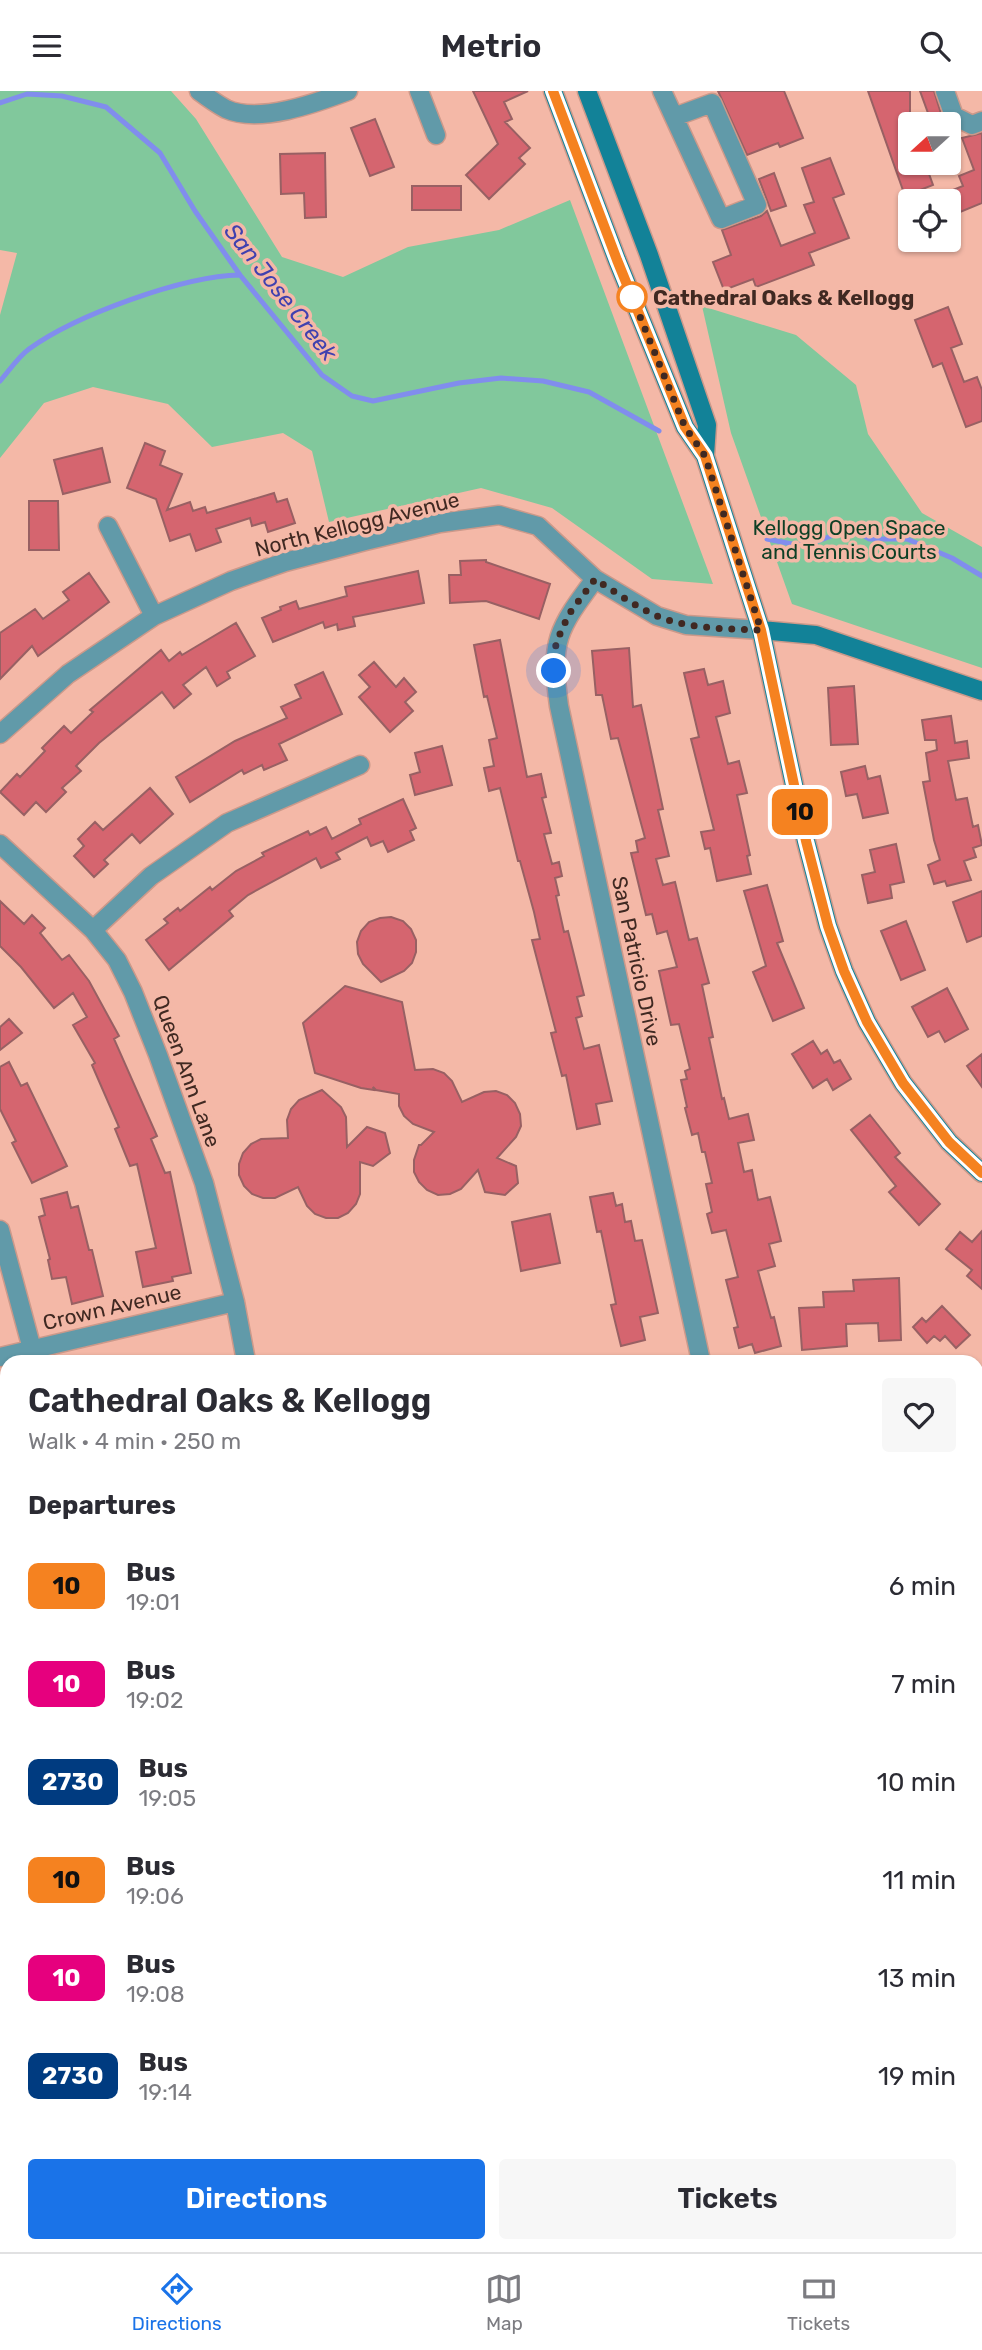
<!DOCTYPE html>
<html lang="en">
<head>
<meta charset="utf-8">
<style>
	body { margin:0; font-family:Rubik,sans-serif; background:#f7f7f7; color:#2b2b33; height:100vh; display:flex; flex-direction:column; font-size:26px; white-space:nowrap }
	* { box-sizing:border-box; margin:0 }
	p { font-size:23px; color:#7c7c81 }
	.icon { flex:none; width:38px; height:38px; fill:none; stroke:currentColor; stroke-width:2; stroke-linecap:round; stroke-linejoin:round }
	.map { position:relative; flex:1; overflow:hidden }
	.side { position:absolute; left:0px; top:1264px; width:984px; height:898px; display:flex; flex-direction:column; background:#fff; border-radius:21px 21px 0 0; box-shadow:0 2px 5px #0004 }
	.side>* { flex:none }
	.badge { padding:0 14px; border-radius:10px; font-size:24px; line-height:46px }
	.needle { width:46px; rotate:249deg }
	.buttons { position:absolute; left:898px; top:21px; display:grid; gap:14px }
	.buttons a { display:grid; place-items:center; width:63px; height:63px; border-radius:7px; background:#fff; box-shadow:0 2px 5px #0004; font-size:35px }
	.you { position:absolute; width:35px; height:35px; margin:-18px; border:5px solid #fff; border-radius:50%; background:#1a73e8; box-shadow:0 0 0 10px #1a73e833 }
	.map>.badge { position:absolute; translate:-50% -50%; box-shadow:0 0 0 4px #fff }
	h2 { padding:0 28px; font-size:26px; line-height:63px }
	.round { display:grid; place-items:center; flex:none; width:74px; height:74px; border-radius:7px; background:#f7f7f7 }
	.headline { display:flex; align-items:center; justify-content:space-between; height:119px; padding:0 28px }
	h1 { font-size:33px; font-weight:600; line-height:52px }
	.button { display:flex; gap:14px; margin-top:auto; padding:14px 28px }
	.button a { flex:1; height:80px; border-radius:7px; background:#1a73e8; color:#fff; font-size:28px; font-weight:600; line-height:80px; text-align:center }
	.button a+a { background:#f7f7f7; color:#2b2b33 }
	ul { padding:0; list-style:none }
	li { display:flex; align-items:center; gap:21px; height:98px; padding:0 28px }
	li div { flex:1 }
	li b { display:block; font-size:26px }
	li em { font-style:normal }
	li .badge { min-width:77px; font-weight:700; text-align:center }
	header { display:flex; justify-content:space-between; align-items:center; height:91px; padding:0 28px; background:#fff; font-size:32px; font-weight:600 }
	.tab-bar { display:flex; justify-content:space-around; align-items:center; height:98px; border-top:2px solid #e1e1e2; background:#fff; font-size:19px; color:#7c7c81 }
	.tab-bar a { display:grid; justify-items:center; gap:4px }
	.tab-bar .on { color:#1a73e8 }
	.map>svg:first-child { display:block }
</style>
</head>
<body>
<header><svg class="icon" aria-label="menu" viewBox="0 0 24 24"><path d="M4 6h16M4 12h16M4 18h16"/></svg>Metrio<svg class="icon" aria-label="search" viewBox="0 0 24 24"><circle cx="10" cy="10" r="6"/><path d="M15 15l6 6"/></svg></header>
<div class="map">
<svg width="982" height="2161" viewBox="0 0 982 2161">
	<rect width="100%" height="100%" fill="#f4b8a7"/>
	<path fill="#81c89c" d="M0,0H171L196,28L282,166L343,186L408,156L499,139L570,109L713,493L652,488L552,417L481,397L329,431L312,360L283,342L212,356L168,313L93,296L44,312L0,367V224L17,162L0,159Z
		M702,215L796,244L856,294L868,343L922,422L982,456V577L792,513L731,342Z"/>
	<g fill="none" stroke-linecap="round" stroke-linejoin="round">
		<path stroke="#818ded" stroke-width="5" d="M0,12L27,3L62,5L106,16L160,62L195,120L240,184L322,284L352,305L373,310L459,292L501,287L543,290L589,301L659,340
			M0,290C9,280 18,266 29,258C76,224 183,185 240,184
			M767,448L797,454L818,450L852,437L869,448H907L952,467L982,485"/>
	</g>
	<path fill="#d5656f" stroke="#986063" stroke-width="2" d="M473,0H528L504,11L512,28L505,31L530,57L519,67L525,73L489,108L466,84L498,53Z
		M718,0H784L803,47L780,56L778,52L747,64Z
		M868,0H910V72H925L933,94L905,105Z
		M920,0H934L943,29L947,33H932Z
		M375,28L394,76L370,85L351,37Z
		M982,42V112L948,126V101L963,95L959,85L974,79L962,47Z
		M325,62L326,126L305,127L304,102L281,103L280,63Z
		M830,67L844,103L833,107L849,147L809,162L814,174L756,196L753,188L724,199L713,171L731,164L722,139L761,125L767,120L781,155L815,142L804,114L814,111L802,77Z
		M774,82L786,115L771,120L759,88Z
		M412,95H461V119H412Z
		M948,216L962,253L951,257L964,291L977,286L982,299V330L966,336L942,272L933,276L915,229Z
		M145,352L165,360L160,374L182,383L167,419L190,411L193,420L205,416L207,422L274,402L277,411L287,408L295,432L268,441L265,431L252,435L250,427L216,438L221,451L196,460L190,443L170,450L156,408L127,397Z
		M102,357L110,391L63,403L54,369Z
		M29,410H58L59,459H29Z
		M486,469V471L550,493L539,528L486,510L450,512L449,484H461L460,470Z
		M418,480L424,512L353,526L355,535L338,539L337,533L325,537L323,531L273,551L262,527L281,519L280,516L296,510L299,518L347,505L345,496Z
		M89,482L109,511L38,565L32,555L0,588V542L35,518L43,528L69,509L63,501Z
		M236,532L255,565L227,581L230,587L217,595L206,576L183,594L191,603L174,617L162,601L99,652L76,675L81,680L62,697L66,701L46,721L36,711L24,724L0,701L17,683L20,686L45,660L42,657L64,635L71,642L93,621L90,619L161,559L169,570L180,561L182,564Z
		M500,549L527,686L541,683L546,706L542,707L551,742L544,743L552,773L559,771L562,785L555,787L559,804L556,805L564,841L568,840L584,904L577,906L582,925L576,927L584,958L599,954L612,1010L596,1013L600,1033L577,1038L566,984L562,985L551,942L556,941L532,849L540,848L534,821L520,770H518L500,697L489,700L484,677L494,675L489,649L497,647L487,605L484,606L474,554Z
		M629,557L633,616L641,614L663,718L658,719L669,765L656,768L663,794L675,791L689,849L697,847L709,892L702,894L713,946L709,947L722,1008L724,1007L729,1028L748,1023L754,1049L738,1052L744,1081L752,1079L758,1109L770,1106L781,1150L769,1153L775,1175L758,1180L771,1227L774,1226L781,1255L755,1262L752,1253L739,1257L734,1237L738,1236L726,1189L738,1186L726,1139L712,1142L707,1123L712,1121L706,1093L712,1092L705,1061H702L698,1042L692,1044L685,1017L687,1016L681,989L687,988L685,980L690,978L679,933L671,934L659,880L677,876L667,840L657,843L652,823L646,824L631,762L638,761L636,750L645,747L618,647L611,648L602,604H596L592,560Z
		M374,571L396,596L404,587L416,601L405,611L413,620L390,641L359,606L370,596L359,584Z
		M704,578L708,594L723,590L730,622L716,626L728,673L739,670L747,702L737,704L750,764L747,765L751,783L717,790L710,757L705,758L701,741L714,739L691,648L699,646L684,582Z
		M323,581L342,623L279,653L287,669L264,679L262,674L244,683L242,679L190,711L176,686L235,650L287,627L281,616L301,607L295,594Z
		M854,595L858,653L831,654L828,597Z
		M951,625L955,652L967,650L969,667L948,670L956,709L967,707L973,736L978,734L982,754L973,757L976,766L964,770L971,789L947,795L945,790L934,793L928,774L940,769L934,749L923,691L930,690L926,662L937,659L936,649H925L922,629Z
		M442,655L452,694L415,704L410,684L420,681L415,662Z
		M865,675L868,688L880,685L888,722L863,727L857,703L846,705L841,681Z
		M150,697L173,723L140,752L132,743L104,769L108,773L94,786L74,765L84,755L78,748L95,731L103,739Z
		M403,708L416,737L410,740L414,749L388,761L383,750L371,755L367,746L336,762L340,768L321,777L316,767L248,804L229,820L233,825L169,879L146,849L168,832L164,828L178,817L180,820L210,796L212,799L236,780L264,765L262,762L308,740L310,744L326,736L332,748L361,733L359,728Z
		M896,753L904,791L890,794L892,807L868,812L862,784L875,781L870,759Z
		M767,794L783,850L777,852L804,917L773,930L753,881L766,875L744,800Z
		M982,800V845L967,851L953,811Z
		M0,810L24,833L32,824L45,837L40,842L62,869L69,864L89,890L119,945L114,948L157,1045L151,1048L165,1082L170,1081L191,1182L172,1186L173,1190L143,1196L136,1161L156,1157L137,1073L130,1075L115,1038L119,1036L92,974L95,972L73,934L87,926L73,902L54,917L21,876L0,855Z
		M391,826L403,830L411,838L416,849V861L412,872L404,880L381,891L363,873L358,863L357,851L361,840L369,831L380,827Z
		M906,830L925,879L901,889L881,840Z
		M345,895L402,911L415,979L433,978L444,982L452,990L462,1011L484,1001L496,1000L507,1004L515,1012L520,1023L521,1035L516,1046L497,1067L516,1075L518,1092L505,1104L485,1101L478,1079L461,1098L450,1103L438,1104L427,1099L419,1091L414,1081V1069L419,1054H421L434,1041L413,1033L404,1025L399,1015V1003L376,999L373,996L374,999L361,997L315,982L303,932Z
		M947,897L968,938L945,951L939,940L928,946L912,916Z
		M9,928L22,942L0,959V936Z
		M813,950L821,963L827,959L834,972L840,969L851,988L833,999L827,988L813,997L792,963Z
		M982,963V996L967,975Z
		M9,971L21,995L27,992L67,1075L32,1092L12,1052L16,1050L0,1018V976Z
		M322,999L341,1016L346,1026L347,1056L367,1036L385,1042L390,1062L373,1075L360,1071V1103L356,1113L348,1122L338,1127H326L315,1123L307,1115L298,1096L275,1107H263L252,1103L244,1095L239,1084V1073L243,1062L251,1053L261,1048L288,1047L287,1029L291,1018L299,1009Z
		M870,1024L900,1062L895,1066L940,1113L919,1134L889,1101L896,1095L851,1039Z
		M67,1101L71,1117L78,1115L89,1159H92L103,1205L72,1213L66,1186L52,1188L48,1169L50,1168L39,1126L45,1124L41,1108Z
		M613,1102L616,1115L622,1113L625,1131L631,1130L635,1150L642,1149L658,1222L640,1226L645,1249L621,1255L611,1214L616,1213L601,1140L597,1141L590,1106Z
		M550,1123L560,1172L521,1180L512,1131Z
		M982,1140V1198L967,1185L972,1179L946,1158L960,1141L972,1151Z
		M899,1187L901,1249L879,1250L878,1232L846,1233L847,1255L802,1259L799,1217L824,1216L823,1201L854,1200L853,1189Z
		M942,1215L970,1244L956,1257L945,1245L940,1250L934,1245L927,1252L913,1236L922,1227L926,1231Z"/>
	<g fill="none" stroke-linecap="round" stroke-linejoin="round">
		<defs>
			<path id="street" d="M199,0C207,6 217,13 226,18C259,33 316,12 348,0
				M419,0L436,44
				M662,0L721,128L757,114L712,12L674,26
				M945,0L954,25L972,34L982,30
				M108,435L154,525
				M595,488C557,539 550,550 559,615L701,1270
				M0,643L68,583L154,525L231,490L285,471L365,450L440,432L499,424L538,435L595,488L657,525L686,534L761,539
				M0,753L93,839L117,869L133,901L158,964L204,1092L235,1211L246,1270
				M93,839L151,785L227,732L360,674
				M0,1139L32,1258
				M0,1266L235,1211
				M0,1488L7,1486
				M976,1725L982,1723
				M0,1730L7,1728
				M0,2045L7,2047
				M108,2161L111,2154"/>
			<path id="secondary" d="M553,0L617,169L685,336L705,365L761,539L806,750L828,835L844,880L867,931L903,992L949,1051L982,1082
				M587,0L649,164L707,334L705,365
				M761,539L816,544L982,600
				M976,1970L982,1968
				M757,2161L760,2154"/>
		</defs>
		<use href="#street" stroke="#cc998a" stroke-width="21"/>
		<use href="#secondary" stroke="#cc998a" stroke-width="21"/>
		<use href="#street" stroke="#619aa9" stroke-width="18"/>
		<use href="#secondary" stroke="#128298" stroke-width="18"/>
	</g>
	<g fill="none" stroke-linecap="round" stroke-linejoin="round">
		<defs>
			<path id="line" d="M553,0L617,169L685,336L705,365L761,539L806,750L828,835L844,880L867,931L903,992L949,1051L982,1082"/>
		</defs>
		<use href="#line" stroke="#fff" stroke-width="16"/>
		<use href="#line" stroke="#f58220" stroke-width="10"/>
		<path stroke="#402922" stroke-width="7" stroke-dasharray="0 12.6" d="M554,580L556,552L569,523L595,488C615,501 635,515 657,525C689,538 726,538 761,539L705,365L685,336L632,206"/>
	</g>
	<circle fill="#fff" stroke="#f58220" stroke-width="3.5" cx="632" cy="206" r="14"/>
	<g text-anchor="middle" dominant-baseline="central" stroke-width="7" stroke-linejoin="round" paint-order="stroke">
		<g font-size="21" font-weight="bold" fill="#402922" stroke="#f4b8a7" text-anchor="start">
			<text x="653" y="206">Cathedral Oaks &amp; Kellogg</text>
		</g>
		<g font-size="21" fill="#402922" stroke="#f4b8a7">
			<text transform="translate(357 433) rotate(-14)">North Kellogg Avenue</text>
			<text transform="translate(637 870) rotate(78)">San Patricio Drive</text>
			<text transform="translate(187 980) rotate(70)">Queen Ann Lane</text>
			<text transform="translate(112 1216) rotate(-13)">Crown Avenue</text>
		</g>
		<g font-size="21" fill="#0e3f25" stroke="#f4b8a7">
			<text x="849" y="436">Kellogg Open Space<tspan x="849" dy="24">and Tennis Courts</tspan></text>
		</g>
		<g font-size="23" font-style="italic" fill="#4041af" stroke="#f4b8a7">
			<text transform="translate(281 201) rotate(52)">San Jose Creek</text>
		</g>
	</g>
</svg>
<div class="buttons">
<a><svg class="needle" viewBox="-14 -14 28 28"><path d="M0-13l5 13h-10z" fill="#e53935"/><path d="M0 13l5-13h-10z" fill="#7c7c81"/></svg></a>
<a><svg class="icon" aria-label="locate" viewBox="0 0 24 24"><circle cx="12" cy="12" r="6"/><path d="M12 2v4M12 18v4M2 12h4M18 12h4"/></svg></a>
</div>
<div class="you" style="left:554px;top:580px"></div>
<b class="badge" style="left:800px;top:721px;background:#f58220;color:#111">10</b>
<section class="side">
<div class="headline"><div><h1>Cathedral Oaks &amp; Kellogg</h1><p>Walk · 4 min · 250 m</p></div><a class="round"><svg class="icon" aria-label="heart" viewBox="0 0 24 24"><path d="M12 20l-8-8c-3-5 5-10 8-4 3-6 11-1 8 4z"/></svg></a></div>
<h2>Departures</h2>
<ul>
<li><span class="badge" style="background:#f58220;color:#111">10</span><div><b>Bus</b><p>19:01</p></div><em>6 min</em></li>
<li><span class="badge" style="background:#e6007e;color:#fff">10</span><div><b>Bus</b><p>19:02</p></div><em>7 min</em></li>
<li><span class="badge" style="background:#003b80;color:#fff">2730</span><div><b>Bus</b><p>19:05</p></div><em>10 min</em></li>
<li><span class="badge" style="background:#f58220;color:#111">10</span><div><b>Bus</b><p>19:06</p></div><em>11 min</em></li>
<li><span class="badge" style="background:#e6007e;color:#fff">10</span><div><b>Bus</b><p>19:08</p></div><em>13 min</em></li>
<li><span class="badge" style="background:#003b80;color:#fff">2730</span><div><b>Bus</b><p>19:14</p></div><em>19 min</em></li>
</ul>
<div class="button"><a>Directions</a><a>Tickets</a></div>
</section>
</div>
<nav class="tab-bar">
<a class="on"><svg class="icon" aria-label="directions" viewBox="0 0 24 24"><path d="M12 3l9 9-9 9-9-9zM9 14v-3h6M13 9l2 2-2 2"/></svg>Directions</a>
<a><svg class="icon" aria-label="map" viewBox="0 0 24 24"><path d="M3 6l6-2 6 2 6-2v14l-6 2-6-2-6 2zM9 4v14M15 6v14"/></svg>Map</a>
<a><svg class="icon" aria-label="tickets" viewBox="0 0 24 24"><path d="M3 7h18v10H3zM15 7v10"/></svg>Tickets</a>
</nav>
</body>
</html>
